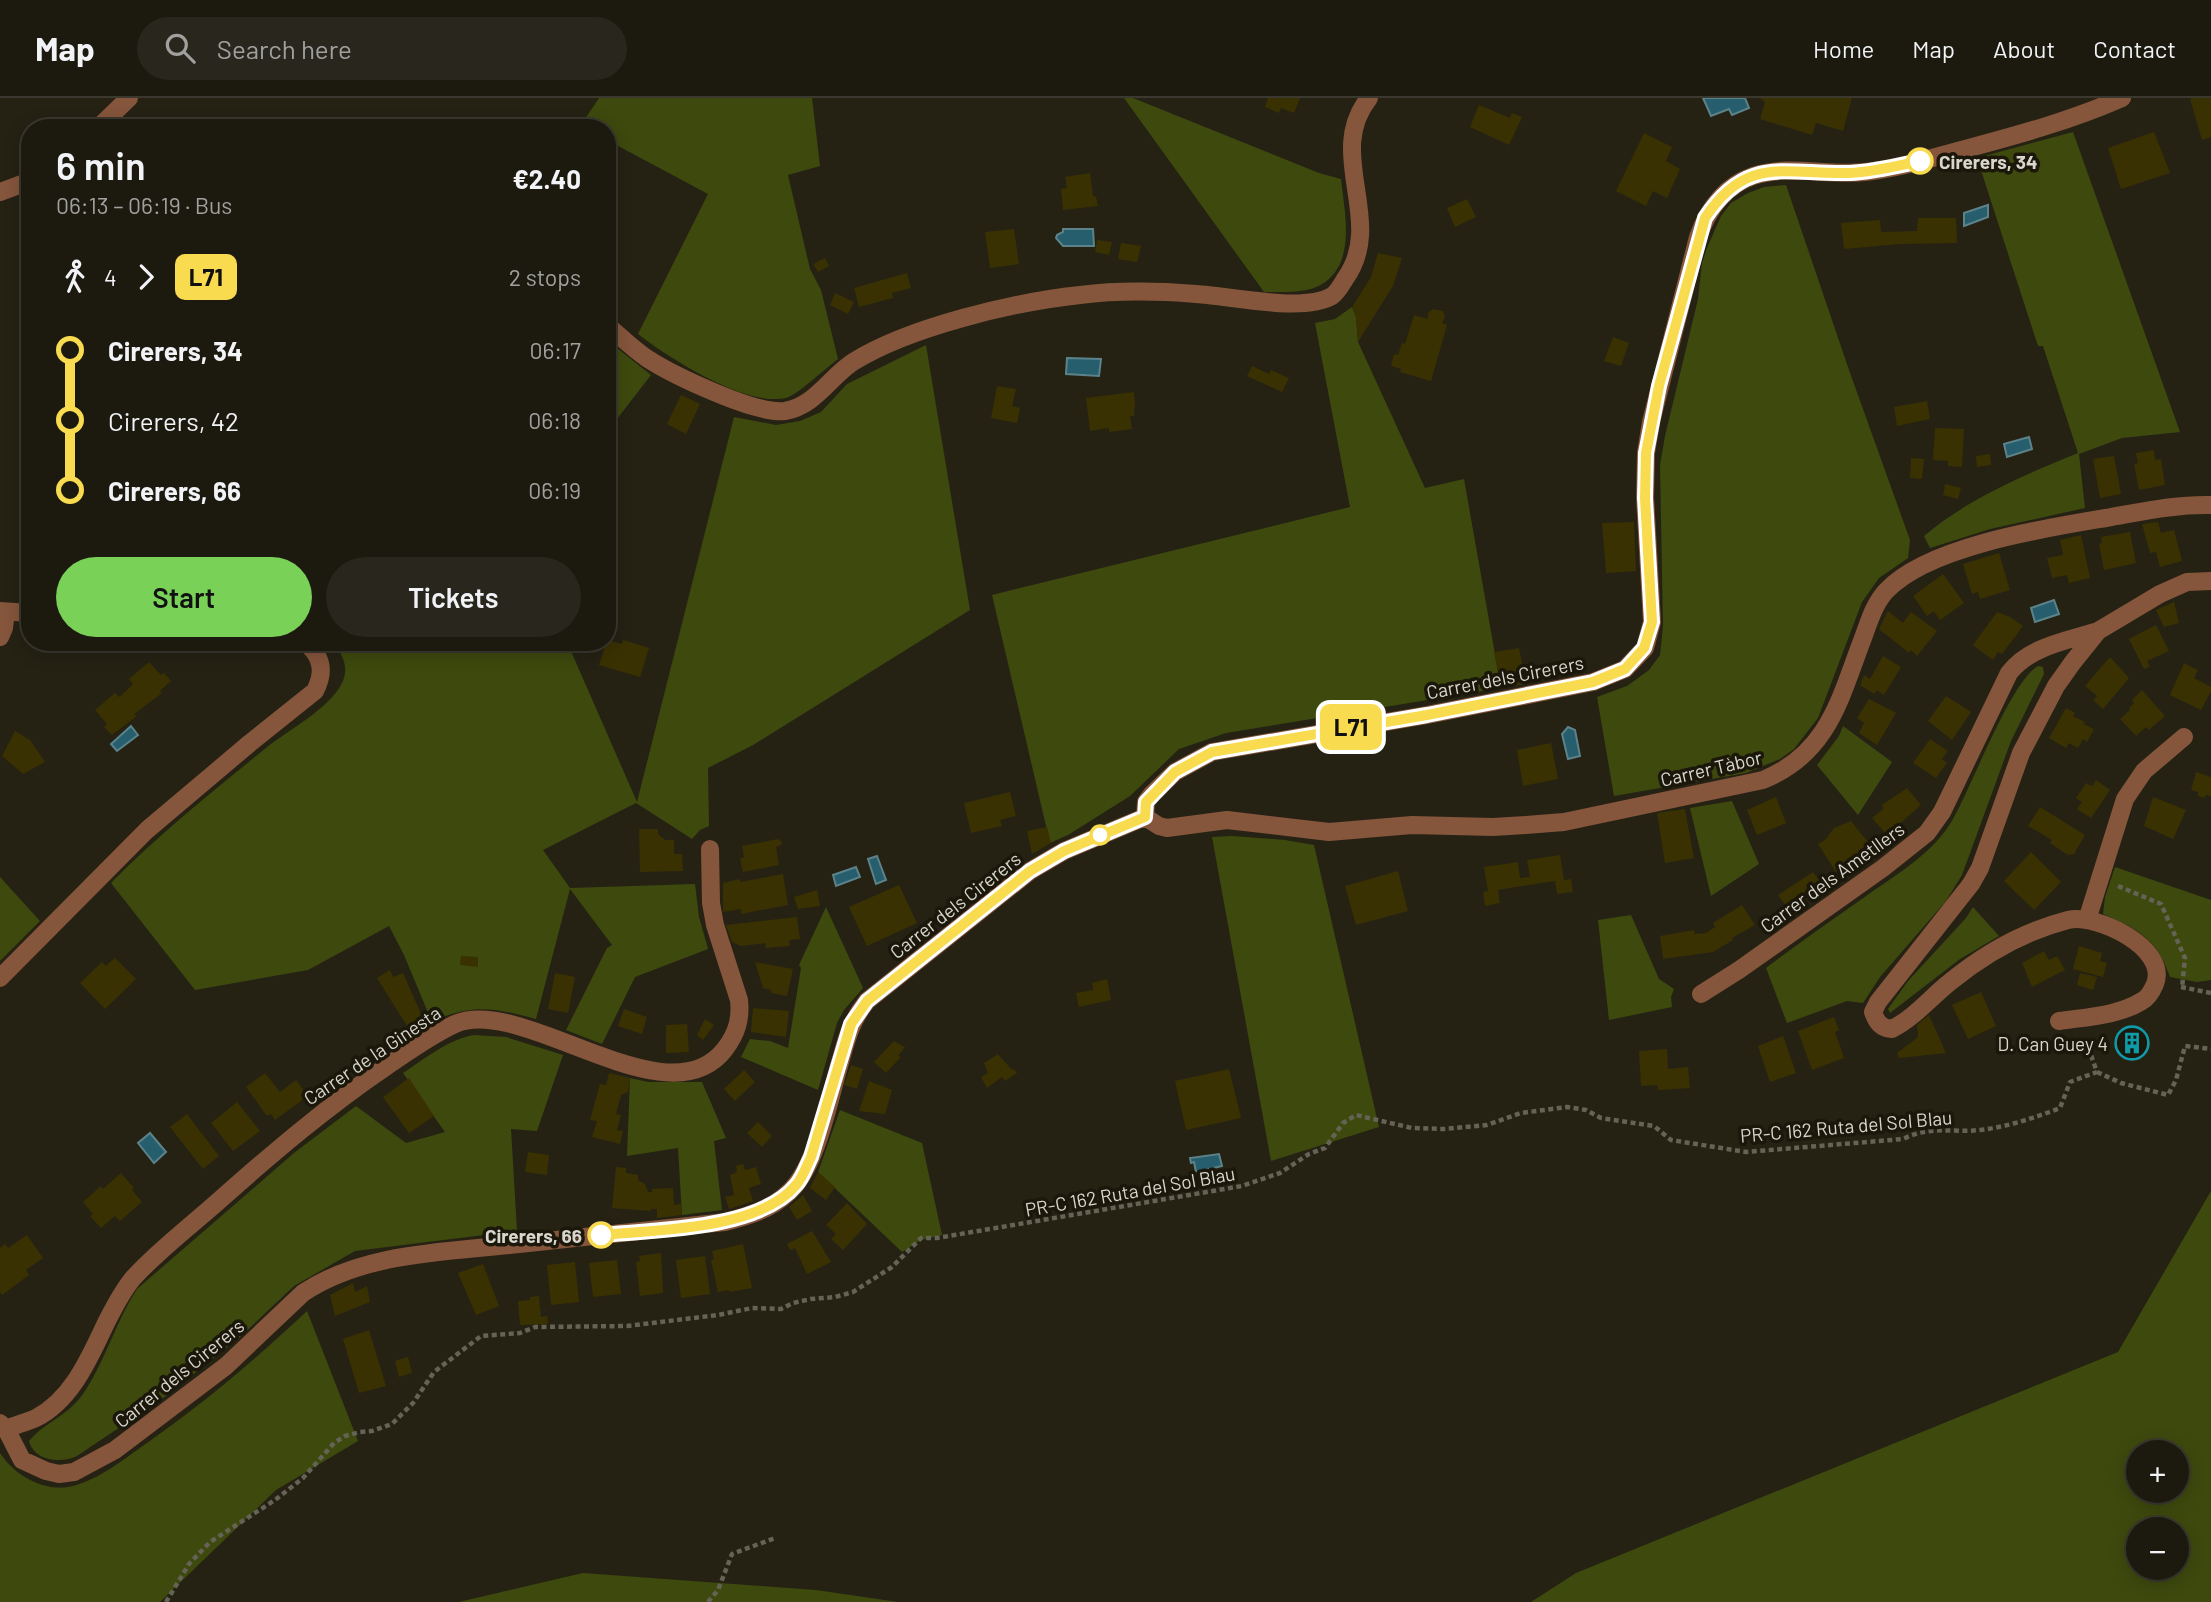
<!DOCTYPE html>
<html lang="en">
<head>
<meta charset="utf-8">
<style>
	body { margin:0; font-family:Barlow,sans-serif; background:#29271d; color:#f1f3f6; height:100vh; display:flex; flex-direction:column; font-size:26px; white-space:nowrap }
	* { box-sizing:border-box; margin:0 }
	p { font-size:23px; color:#a0a19e }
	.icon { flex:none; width:38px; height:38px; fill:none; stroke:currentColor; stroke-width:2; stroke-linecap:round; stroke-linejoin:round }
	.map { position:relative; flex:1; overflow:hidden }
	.sheet { position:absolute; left:21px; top:21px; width:595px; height:532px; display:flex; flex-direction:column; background:#1c1a0f; border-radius:28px; box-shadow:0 4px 18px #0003,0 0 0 2px #3a382f }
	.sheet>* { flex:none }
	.badge { padding:0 14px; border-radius:10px; font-size:24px; line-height:46px }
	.tools { position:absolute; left:2126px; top:1342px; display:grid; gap:14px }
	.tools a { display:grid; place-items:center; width:63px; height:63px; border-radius:50%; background:#1c1a0f; box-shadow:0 4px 18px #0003,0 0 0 2px #3a382f; font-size:35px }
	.map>.badge { position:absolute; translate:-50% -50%; box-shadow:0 0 0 4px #fff }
	.legs { display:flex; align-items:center; gap:10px; height:77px; padding:0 35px; font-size:23px }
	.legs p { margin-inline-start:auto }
	.head { display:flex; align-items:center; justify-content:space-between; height:119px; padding:0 35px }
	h1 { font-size:38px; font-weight:600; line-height:52px }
	.button { display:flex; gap:14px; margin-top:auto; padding:14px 35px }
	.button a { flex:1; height:80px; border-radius:42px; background:#79d158; color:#111; font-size:28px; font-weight:600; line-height:80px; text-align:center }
	.button a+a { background:#29271d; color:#f1f3f6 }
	ul { padding:0 35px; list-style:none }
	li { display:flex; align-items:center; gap:24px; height:70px; font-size:26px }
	li i { display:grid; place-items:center; width:10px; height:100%; margin:0 9px; background:currentColor }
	li i::after { content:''; width:18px; height:18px; margin:-9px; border:5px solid; border-radius:50%; background:#1c1a0f }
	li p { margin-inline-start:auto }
	li:first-child i { background:linear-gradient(#0000 50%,currentColor 0) }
	li:last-child i { background:linear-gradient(currentColor 50%,#0000 0) }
	header { display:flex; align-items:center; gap:42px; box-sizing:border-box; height:98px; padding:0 35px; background:#1c1a0f; border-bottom:2px solid #3a382f }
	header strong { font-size:33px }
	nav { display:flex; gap:38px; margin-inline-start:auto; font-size:24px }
	.search { width:490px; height:63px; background:#29271d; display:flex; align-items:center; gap:18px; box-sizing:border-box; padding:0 24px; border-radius:38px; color:#a0a19e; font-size:26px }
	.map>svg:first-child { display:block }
</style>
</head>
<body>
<header>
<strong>Map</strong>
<div class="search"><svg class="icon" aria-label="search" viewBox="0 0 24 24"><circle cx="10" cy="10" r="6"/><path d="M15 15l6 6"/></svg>Search here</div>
<nav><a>Home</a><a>Map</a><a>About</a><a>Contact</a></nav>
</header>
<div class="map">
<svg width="2211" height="1504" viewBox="0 0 2211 1504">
	<rect width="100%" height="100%" fill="#252214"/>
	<path fill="#3e490e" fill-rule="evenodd" d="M599,0H812L820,68L788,77L810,171L821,192L838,261C827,269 796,298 786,300C745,309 669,260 638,236L708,96L607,42V30H585L581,27Z
		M1124,0H1133L1319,75L1341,81C1345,117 1358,173 1314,190C1299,195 1279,194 1264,194Z
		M2073,34L2180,334L2122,340L2079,356L2085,410L1990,431L1930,450L1924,438C1969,400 2024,377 2078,355L2043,248H2038L1977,60Z
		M1786,87L1849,272L1910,442L1908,460L1879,480L1862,504L1818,620L1794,651L1780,661L1746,675L1614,698L1597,599L1627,588L1649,572L1660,557L1663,528L1660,367L1665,338L1698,201L1702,165L1707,150L1721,118L1731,105L1748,95L1764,89Z
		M1352,209L1356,219L1358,244L1425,390L1464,381L1501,590L1226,635L1179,651L1130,698L1068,737L1050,745L992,497L1350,409L1315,225L1335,221Z
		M607,242L651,277L607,334Z
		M926,247L970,512L753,647L708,670L709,728L700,732L692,741L636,705L543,752L570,790L695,786L699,819L708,851L635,879L602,946L566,932L607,850L612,847L570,791L536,921C496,910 471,905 432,924L404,857L389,828L308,872L195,892L111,785C159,736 213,693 266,650C288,632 331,610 343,583C349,568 342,555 332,544H567L637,704L734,319L776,327L800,323L821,314L847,286Z
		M2038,568L2043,569L2044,576L2011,643L1962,777L1946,803L1880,879L1863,905L1847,903L1787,925L1766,870C1799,845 1832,822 1866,798C1897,776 1934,755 1953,721C1972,688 2011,583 2038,568Z
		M1843,628L1892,664L1858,717L1817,667L1839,638Z
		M1732,703L1759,766L1711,798L1690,710Z
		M1232,738L1285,742L1314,747L1379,1029L1271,1063L1212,739Z
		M2115,769L2211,802V882L2197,884L2170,879C2157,841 2138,831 2103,816L2105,799Z
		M0,779L40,823L0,863Z
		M826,809L863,890L844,912L837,925L818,992L741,959L750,941L770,943L788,950L801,870L799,867Z
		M1973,809L1999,838L1960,861L1890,915L1888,911L1908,883L1966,820Z
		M1631,817L1659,881L1674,891L1671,899L1672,909L1609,922L1598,822Z
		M474,937L506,939L563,957L537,1033L511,1031L517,1133L355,1153L294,1188L240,1239L163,1300L77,1358C61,1366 34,1363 29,1343C46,1323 69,1318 85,1293C106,1261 116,1223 137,1191L294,1055L356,1008L406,1045L445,1034L403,975C426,960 447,942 474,937Z
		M630,980L648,984H702L726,1040L714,1043L722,1112L682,1117L678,1050L627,1058Z
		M840,1012L922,1045L942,1137L921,1142L902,1154L818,1074Z
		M2211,1093V1504H1531L1576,1475L2118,1254ZM2177,1354V1393H2138V1354ZM2138,1432H2177V1470H2138Z
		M307,1213L358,1343L276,1392L160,1504H0V1355C15,1378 45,1395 73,1388C100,1381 124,1361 147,1345C204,1305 256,1261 307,1213Z
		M583,1475L816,1492L898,1504H459Z"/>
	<path fill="#275e6d" stroke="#5c828a" stroke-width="2" d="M1703,0H1745L1749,10L1732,17L1729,11L1711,18Z
		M1988,107V119L1964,128V115Z
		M1063,131H1093L1094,148H1063L1056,140L1057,137L1063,134Z
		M1067,260L1101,261L1099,278L1066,276Z
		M2029,339L2032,351L2007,359L2004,346Z
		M2054,502L2059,516L2035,524L2031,510Z
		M131,628L138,637L117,653L111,646Z
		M1568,629L1575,632L1580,658L1568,661L1562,636Z
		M877,758L886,782L876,786L868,761Z
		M856,769L860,779L836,788L833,777Z
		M150,1035L166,1054L154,1065L138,1045Z
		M1219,1056L1222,1068L1196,1074L1194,1064L1191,1065L1190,1060Z"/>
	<path fill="#3a3102" d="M1268,0H1300L1294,15L1281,10L1279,15L1265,9Z
		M1760,0H1852L1843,33L1816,25L1812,37L1760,21L1765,4Z
		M2193,0H2211V39L2202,42L2190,1Z
		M1479,7L1510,20L1512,15L1522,19L1509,47L1470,29Z
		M2154,34L2170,75L2121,91L2108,50Z
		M1644,35L1672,49L1666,63L1680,71L1667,100L1653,93L1646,108L1616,93Z
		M1090,75L1093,98L1096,99L1098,108L1063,112L1061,91L1067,90L1065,79Z
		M1467,101L1476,119L1455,129L1447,110Z
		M1918,120H1956L1957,145L1900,146L1844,151L1841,125L1880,122L1881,134L1917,133Z
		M1014,131L1019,166L990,170L985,134Z
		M1097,142L1112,144L1109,157L1095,154Z
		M1121,145L1141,148L1137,164L1118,161Z
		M1378,155L1402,160L1393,188L1358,244L1356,219L1352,209L1371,179Z
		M825,160L829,168L818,174L813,166Z
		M907,175L911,190L892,195L893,200L859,209L854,190Z
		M835,195L854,204L848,216L830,207Z
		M1433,211L1443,213L1445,219L1442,225L1447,227L1431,283L1400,274L1401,271L1391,268L1394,256L1398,257L1402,245L1405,246L1414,217L1428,221V215Z
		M1613,239L1629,245L1621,268L1604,263Z
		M1252,268L1269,276L1271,272L1289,280L1282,294L1247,278Z
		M997,288L1016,291L1012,308L1020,310L1017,325L991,320Z
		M1134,294L1135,310L1134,311V318H1130L1132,331L1109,334V330L1090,333L1086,300Z
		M681,297L700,306L686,336L667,326Z
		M1927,303L1930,321L1897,328L1894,309Z
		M1935,330L1964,331L1962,369L1948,368V363L1933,362Z
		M2154,352L2155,362L2161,361L2165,387L2139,392L2134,366L2138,365L2136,355Z
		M1990,356L1991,367L1977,369L1976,358Z
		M2114,358L2121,396L2100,400L2093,361Z
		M1911,360L1924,361L1922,381L1910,380Z
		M1945,386L1961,390L1958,401L1943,397Z
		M1634,424L1636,473L1606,475L1602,425Z
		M2158,424L2161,435L2174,432L2182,463L2160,469L2156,454L2150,455L2142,426Z
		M2130,434L2136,465L2104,472L2099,446L2102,445L2101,439Z
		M2081,437L2090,480L2069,485L2067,477L2052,480L2047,460L2063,457L2060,442Z
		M1999,455L2010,492L1980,501L1978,494L1972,496L1963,466Z
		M1943,476L1964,505L1940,522L1934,513L1927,518L1913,498Z
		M2174,504L2179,525L2164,529L2156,512Z
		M1888,513L1903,525L1911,514L1937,533L1917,558L1911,552L1909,555L1879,531Z
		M1997,514L2010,519L2023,528L2002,556L1998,554L1993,562L1973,547Z
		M2156,527L2169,553L2147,563L2150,569L2144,571L2129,541Z
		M607,542L622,546L623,542L649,550L640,579L599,567Z
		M1519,550L1526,586L1501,590L1494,554Z
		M1883,558L1901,569L1884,597L1877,592L1874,596L1860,587L1864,577L1870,581Z
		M2110,559L2129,580L2103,611L2093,602L2097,598L2085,588Z
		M149,564L161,577L164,575L171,583L160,593L162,595L134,616L137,618L112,637L104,629L107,626L95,612L115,595L119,599L126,593L133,586L129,581Z
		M2184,565L2198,572L2194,580L2211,589V593L2201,612L2170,597Z
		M2142,592L2165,618L2149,632L2146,629L2136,638L2120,621L2130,612L2129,610L2134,605L2132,602Z
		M1946,598L1971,614L1952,642L1928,623Z
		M1869,601L1896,615L1877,647L1859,635L1864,625L1857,620Z
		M2066,610L2075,615L2073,618L2085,624L2083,626L2094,631L2087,644L2083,641L2078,650L2069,645L2066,650L2049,640Z
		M15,633L30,642L45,664L23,676L2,658Z
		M1930,641L1948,653L1942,661L1947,665L1936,680L1913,665Z
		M1551,645L1558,681L1523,688L1517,652Z
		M2196,674L2211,679V698L2206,697L2204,700L2198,698V694L2191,692Z
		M2096,682L2110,692L2091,720L2077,711L2082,704L2076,700L2086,685L2092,688Z
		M1907,690L1921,707L1887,737L1872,720L1883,711L1882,707Z
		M1010,694L1016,718L1000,722L1002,728L971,735L964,705Z
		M1776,699L1786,725L1757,737L1747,712Z
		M2153,699L2186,712L2173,741L2144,728Z
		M2040,709L2085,737L2074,756L2068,757L2050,745L2052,742L2028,728Z
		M1685,711L1694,760L1665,765L1657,715Z
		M1851,723L1872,749L1836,774L1818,746L1826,741L1834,730Z
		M1047,729L1051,745L1032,756L1027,733Z
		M639,731H658V736L665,742H674V756H682L683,773L640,774Z
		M778,741L782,744L781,747L776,749L779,767L743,774L740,761L744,759L742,748Z
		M2031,754L2061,784L2034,812L2004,783Z
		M1560,757L1564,782L1571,781L1573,794L1557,796L1555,783L1522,788L1498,792L1500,805L1485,808L1483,794L1488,793L1484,769L1518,764L1520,780L1530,779L1527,762Z
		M1398,773L1408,813L1356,827L1345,788Z
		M1813,774L1824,789L1790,813L1778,797Z
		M783,776L788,807L741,816V811L723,814V785L740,781V784Z
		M899,787L917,825L867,848L849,809Z
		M817,792L820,808L798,811L794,799Z
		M1742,807L1755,827L1732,840L1733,842L1713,854L1663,861L1660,838L1694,832L1695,836L1706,835L1715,829L1713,825Z
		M797,819L800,841L789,842L790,848L766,850L765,845L741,848L732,844L726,827Z
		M2079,848L2102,855L2100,863L2107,865L2103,879L2073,871Z
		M2044,853L2049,862L2057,858L2065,872L2032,889L2022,865Z
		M461,858L478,859V869L460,867Z
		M115,860L136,881L105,911L80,885L102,864L106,868Z
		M755,864L793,871L787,898L771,895V892L763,890Z
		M390,872L393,879L403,875L422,918L407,928L377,880Z
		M555,875L575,879L568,915L548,911Z
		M2080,875L2097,879L2093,892L2077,887Z
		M1107,881L1111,902L1079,909L1076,895L1093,892L1092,885Z
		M1981,894L1996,928L1968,941L1952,907Z
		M753,910L789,913L786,939L751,934Z
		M624,911L647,919L642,936L618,928Z
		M1929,917L1946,955L1899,960L1897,955L1918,939L1917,927Z
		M1834,919L1839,932L1835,934L1844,960L1812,972L1798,933Z
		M705,921L714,927L703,942L697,937Z
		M687,926L689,954L666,955V927Z
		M2119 944a13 13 0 1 1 26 0a13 13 0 1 1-26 0Z
		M1783,938L1796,975L1770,984L1758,948Z
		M894,943L905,949L898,958L901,959L886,975L874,964Z
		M1667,951L1668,971L1688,969L1690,990L1658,992L1657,987L1641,988L1639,953Z
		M998,956L1012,972L1014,971L1017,975L1005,983L1002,979L987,990L981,979L988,975L984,965Z
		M851,967L863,971L857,991L844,987Z
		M1229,971L1241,1020L1186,1032L1175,983Z
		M744,972L755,984L735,1003L724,991Z
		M265,975L280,994L296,982L308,998L275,1022L271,1016L267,1018L246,989Z
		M609,975L630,980L628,994L621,997L616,1016L621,1017L617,1032L623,1033L620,1046L592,1039L597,1023L590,1022L600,986L606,987Z
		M409,980L434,1018L409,1035L383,999Z
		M869,983L892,992L885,1016L859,1013Z
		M237,1004L260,1033L233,1053L211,1025Z
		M187,1016L219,1058L203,1071L170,1029Z
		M758,1024L772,1038L762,1049L747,1035Z
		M528,1054L549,1057L547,1077L525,1074Z
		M743,1066L745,1072L756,1069L761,1086L749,1090L753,1103L729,1111L725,1099L734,1097L730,1077L737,1074L736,1068Z
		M616,1069L626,1070V1075L638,1077V1082L645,1086L648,1094H652V1091L673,1090L674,1107L681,1106L682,1117L657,1120V1111H651V1113L612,1110Z
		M818,1074L835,1089L826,1102L810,1090Z
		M121,1075L134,1090L132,1092L142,1104L120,1123L115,1118L101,1130L90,1118L93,1116L83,1104L101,1088L103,1091Z
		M803,1097L812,1113L797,1122L789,1109Z
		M847,1105L867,1126L843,1152L831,1141L836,1136L826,1127Z
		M812,1133L831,1164L807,1176L795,1150L790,1152L787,1146Z
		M27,1137L43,1160L26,1172L29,1177L2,1197L0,1194V1150L5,1146L8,1150Z
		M743,1146L752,1190L730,1194L729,1192L718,1194L711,1162L714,1161L712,1153Z
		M661,1155L663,1195L640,1198L636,1164L640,1163L639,1158Z
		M705,1158L710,1196L681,1200L676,1162Z
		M617,1162L621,1196L593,1199L589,1165Z
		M575,1164L579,1204L551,1207L547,1167Z
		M483,1166L499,1208L476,1217L458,1175Z
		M353,1185L355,1194L367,1188L370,1204L335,1218L330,1197Z
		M539,1198L541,1219L547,1218L548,1226L520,1227L518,1203L530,1202V1199Z
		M369,1232L386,1288L359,1295L343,1241Z
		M408,1259L412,1275L399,1279L395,1263Z"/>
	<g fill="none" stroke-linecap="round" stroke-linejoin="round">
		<path stroke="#656256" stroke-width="4.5" stroke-dasharray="5 3.5" stroke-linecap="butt" d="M2118,788L2161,806L2185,860L2182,890
			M2181,889L2211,895
			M2097,974L2121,985L2168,997L2176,982L2185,948L2211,951
			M166,1504L189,1466L210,1444L275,1402L303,1380L334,1345L345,1338L360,1334L372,1333L392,1326L413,1305L434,1274L481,1238L520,1235L535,1229L627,1228L718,1217L752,1210L781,1211L793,1205L811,1201L835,1199L853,1194L892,1169L921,1140H937L1242,1088L1280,1075L1309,1056L1325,1050L1343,1025L1356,1017L1412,1030L1444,1031L1487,1027L1521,1015L1567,1009L1586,1012L1601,1020L1654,1028L1671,1042L1746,1054L1903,1041C1931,1027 1951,1035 1980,1032C2007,1029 2034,1020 2060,1010L2070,984L2097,974L2086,943L2081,942
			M708,1504L718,1492L732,1456L775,1440"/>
		<path stroke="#85553c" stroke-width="18" d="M98,30L129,0
			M0,94L30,83
			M607,227C620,238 633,251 648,261C673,277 756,317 785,313C815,308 830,279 853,264C909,229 1014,204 1080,197C1119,192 1158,193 1196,196C1231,198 1303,215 1332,198C1337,195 1342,186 1345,181C1387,123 1324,56 1369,0
			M0,513L30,515
			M0,539L4,530L6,514
			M1145,719L1146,704L1152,696L1175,674L1212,654L1427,617L1593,584L1625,571L1645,550L1652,524L1645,399L1646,355L1651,324L1698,139C1708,111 1724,88 1753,78C1789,66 1827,78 1865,74C1900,70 1935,59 1969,50C2021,36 2072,22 2122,0
			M1145,719L1159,728L1167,730L1227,722L1329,734L1412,727L1493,729L1526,727L1564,724L1763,682C1829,655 1840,600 1863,540C1869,524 1874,506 1886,493C1928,448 2046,430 2106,420C2141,414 2175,406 2211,407
			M2087,822L2125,701L2144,673L2184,639
			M0,880L147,732L250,645L315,593C325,574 322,558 305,544
			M1701,896L1739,872L1883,770L1927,735L1942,714L2009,575C2030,548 2067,543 2098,533
			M2059,923C2086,919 2118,918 2142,903C2148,900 2152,893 2155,886C2169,850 2096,815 2068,822C2025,833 1984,856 1950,884C1931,899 1914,920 1892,931C1881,930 1877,925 1873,914L1878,904L1971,786L1980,770L2021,655L2056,588L2073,564L2098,533L2160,496L2187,484L2211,483
			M0,1325L6,1331L22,1362L46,1373L59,1376L74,1374L115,1352L226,1268L303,1195C364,1154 448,1154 519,1146C587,1139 656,1131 725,1124C748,1118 770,1112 788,1095C818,1068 829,1000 841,961C847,939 852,921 867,903L1030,773L1064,753L1145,719
			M6,1331C16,1327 27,1324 36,1320C73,1301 90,1258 107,1223C115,1208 123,1191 135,1178C161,1150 193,1126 222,1100C275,1053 328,1008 387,968C409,953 431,937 455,926C522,896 668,1026 725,951C737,935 741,921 739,902L715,827L711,805L710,751"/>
	</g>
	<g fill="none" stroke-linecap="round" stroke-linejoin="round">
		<defs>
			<path id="line-1" d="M601,1137C655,1132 759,1132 796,1087C803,1079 806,1069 811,1059L851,926L867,903L1030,773L1064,753L1145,719L1146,704L1175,674L1212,654L1427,617L1593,584L1625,571L1644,550L1652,524L1645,400L1646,355L1659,288L1705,120C1747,56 1786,77 1850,75C1873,74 1897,68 1920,63"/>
		</defs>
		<use href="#line-1" stroke="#fff" stroke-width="16"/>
		<use href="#line-1" stroke="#f9db4f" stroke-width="10"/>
	</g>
	<defs>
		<symbol id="building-ring" viewBox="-11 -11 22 22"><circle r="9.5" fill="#1b180b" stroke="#0f9aa8" stroke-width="1.5"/><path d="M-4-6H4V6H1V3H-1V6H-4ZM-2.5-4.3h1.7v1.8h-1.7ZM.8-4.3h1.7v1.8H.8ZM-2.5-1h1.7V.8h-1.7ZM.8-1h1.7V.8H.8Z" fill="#0f9aa8"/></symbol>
	</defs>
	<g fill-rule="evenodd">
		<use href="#building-ring" x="2113" y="926" width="38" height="38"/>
	</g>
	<g fill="#fff" stroke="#f9db4f" stroke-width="3.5">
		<circle cx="1920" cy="63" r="12"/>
		<circle cx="1100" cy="737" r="9"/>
		<circle cx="601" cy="1137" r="12"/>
	</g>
	<g text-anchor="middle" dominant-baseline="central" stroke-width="7" stroke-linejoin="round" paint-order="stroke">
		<g font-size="19" font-weight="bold" fill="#d8d6cd" stroke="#1b180b" text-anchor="start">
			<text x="1939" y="63">Cirerers, 34</text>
			<text x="582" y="1137" text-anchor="end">Cirerers, 66</text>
		</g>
		<g font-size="19" fill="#d8d6cd" stroke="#1b180b">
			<text transform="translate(1505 579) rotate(-11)">Carrer dels Cirerers</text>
			<text transform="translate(1711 670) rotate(-13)">Carrer Tàbor</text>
			<text transform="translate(1832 779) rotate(-36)">Carrer dels Ametllers</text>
			<text transform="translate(955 807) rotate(-38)">Carrer dels Cirerers</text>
			<text transform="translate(372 957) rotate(-34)">Carrer de la Ginesta</text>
			<text transform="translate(1846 1028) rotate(-5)">PR-C 162 Ruta del Sol Blau</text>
			<text transform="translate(1130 1093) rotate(-10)">PR-C 162 Ruta del Sol Blau</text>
			<text transform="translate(179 1275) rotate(-39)">Carrer dels Cirerers</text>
		</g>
		<g font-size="19" fill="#d8d6cd" stroke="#1b180b" text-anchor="end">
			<text x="2108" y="945">D. Can Guey 4</text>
		</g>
	</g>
</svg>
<div class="tools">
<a>+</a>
<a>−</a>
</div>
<b class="badge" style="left:1351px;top:629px;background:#f9db4f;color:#111">L71</b>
<section class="sheet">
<div class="head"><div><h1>6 min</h1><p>06:13 – 06:19 · Bus</p></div><b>€2.40</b></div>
<div class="legs"><svg class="icon" aria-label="walk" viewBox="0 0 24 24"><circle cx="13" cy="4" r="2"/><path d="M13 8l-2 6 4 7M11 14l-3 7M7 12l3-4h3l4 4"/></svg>4<svg class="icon" aria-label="forward" viewBox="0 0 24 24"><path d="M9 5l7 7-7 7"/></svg><b class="badge" style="background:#f9db4f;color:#111">L71</b><p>2 stops</p></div>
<ul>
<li><i style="color:#f9db4f"></i><b>Cirerers, 34</b><p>06:17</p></li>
<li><i style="color:#f9db4f"></i><span>Cirerers, 42</span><p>06:18</p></li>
<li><i style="color:#f9db4f"></i><b>Cirerers, 66</b><p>06:19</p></li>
</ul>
<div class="button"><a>Start</a><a>Tickets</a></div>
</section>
</div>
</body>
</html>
